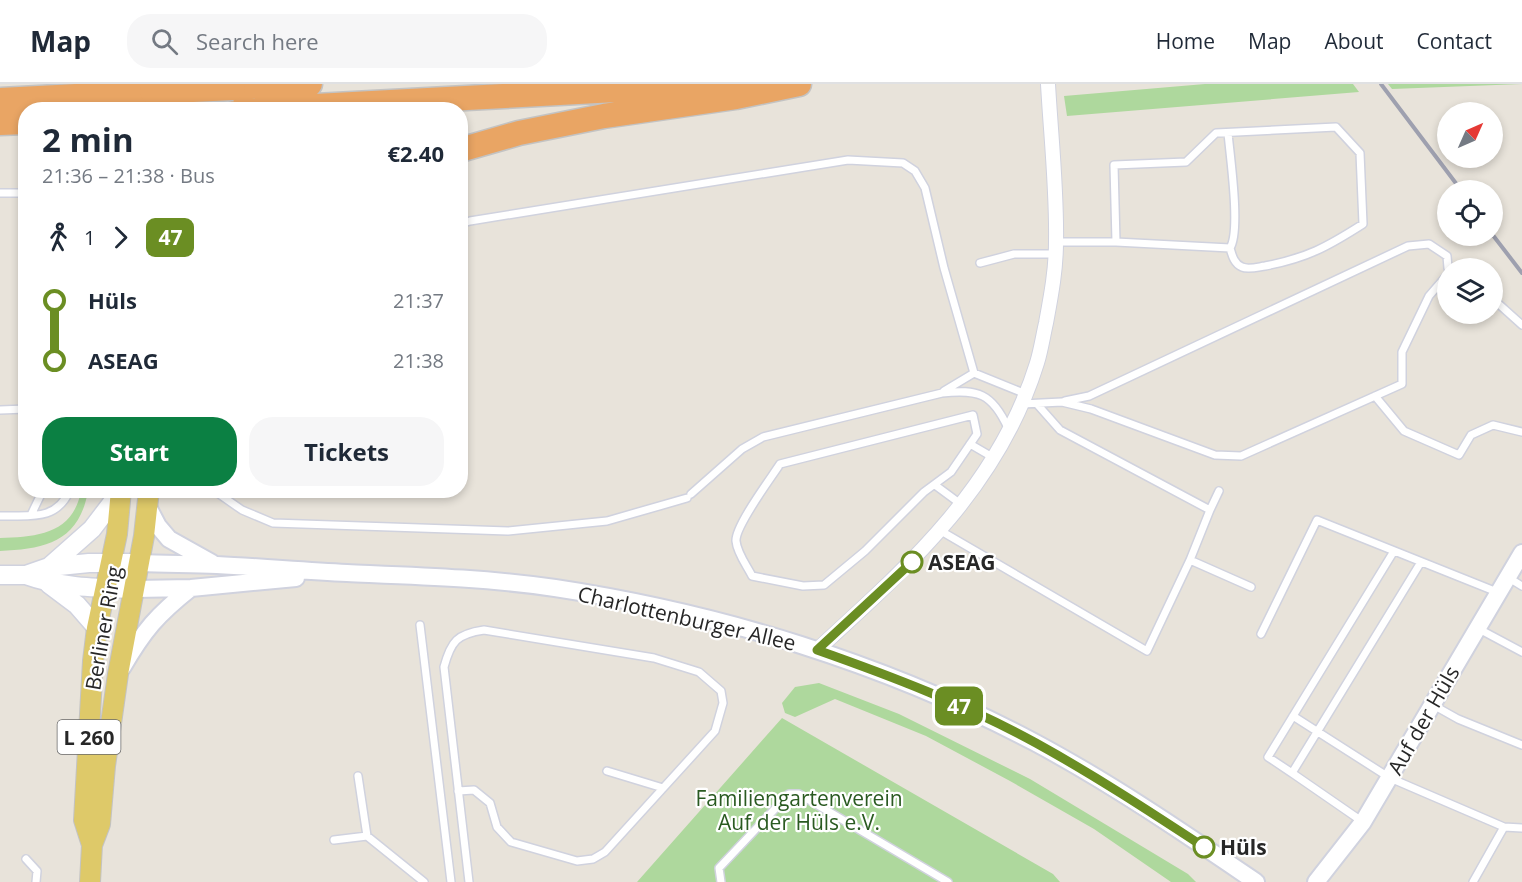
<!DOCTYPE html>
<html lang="en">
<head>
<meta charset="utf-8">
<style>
	body { margin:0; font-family:"Open Sans",sans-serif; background:#f6f6f7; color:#1f2937; height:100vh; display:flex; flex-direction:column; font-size:22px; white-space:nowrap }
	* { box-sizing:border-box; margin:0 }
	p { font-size:20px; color:#747a83 }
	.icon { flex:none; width:33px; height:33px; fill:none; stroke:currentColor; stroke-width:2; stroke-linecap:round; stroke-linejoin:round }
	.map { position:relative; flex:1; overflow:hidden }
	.sheet { position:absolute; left:18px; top:18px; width:450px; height:396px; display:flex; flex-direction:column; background:#fff; border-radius:24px; box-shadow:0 3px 9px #0003 }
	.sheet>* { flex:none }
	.badge { padding:0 12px; border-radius:9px; font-size:21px; line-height:39px }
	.needle { width:39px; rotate:45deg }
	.tools { position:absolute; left:1437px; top:18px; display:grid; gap:12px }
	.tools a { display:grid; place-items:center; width:66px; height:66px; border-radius:50%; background:#fff; box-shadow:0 3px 9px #0003; font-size:30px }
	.map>.badge { position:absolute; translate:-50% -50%; box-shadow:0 0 0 3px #fff }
	.legs { display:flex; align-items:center; gap:9px; height:66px; padding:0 24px; font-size:20px }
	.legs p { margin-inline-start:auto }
	.head { display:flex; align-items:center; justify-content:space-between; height:102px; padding:0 24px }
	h1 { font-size:33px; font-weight:700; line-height:45px }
	.cta { display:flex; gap:12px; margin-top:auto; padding:12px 24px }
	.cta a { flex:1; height:69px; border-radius:24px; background:#0b8043; color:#fff; font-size:24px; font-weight:700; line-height:69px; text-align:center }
	.cta a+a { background:#f6f6f7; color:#1f2937 }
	ul { padding:0 24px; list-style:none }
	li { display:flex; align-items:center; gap:21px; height:60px; font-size:22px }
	li i { display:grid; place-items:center; width:9px; height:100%; margin:0 8px; background:currentColor }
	li i::after { content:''; width:15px; height:15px; margin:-8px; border:4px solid; border-radius:50%; background:#fff }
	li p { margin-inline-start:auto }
	li:first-child i { background:linear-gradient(#0000 50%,currentColor 0) }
	li:last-child i { background:linear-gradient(currentColor 50%,#0000 0) }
	header { display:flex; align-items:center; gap:36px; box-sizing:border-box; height:84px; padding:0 30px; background:#fff; border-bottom:2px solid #e0e1e3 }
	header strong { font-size:28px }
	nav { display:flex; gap:33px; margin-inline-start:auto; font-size:21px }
	.search { width:420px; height:54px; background:#f6f6f7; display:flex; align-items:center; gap:15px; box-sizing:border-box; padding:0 21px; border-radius:24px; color:#747a83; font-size:22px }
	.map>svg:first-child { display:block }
</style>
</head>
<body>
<header>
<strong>Map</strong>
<div class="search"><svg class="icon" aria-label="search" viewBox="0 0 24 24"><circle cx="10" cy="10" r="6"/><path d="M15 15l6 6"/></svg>Search here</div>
<nav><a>Home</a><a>Map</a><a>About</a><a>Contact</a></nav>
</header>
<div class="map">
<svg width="1522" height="798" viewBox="0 0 1522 798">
	<rect width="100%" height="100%" fill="#e8e3da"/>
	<path fill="#aed89d" d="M1205,0H1353L1359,8L1067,32L1064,12Z
		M1388,0H1522L1392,5Z
		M81,407H88C79,458 45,465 0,467V454C37,453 73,450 81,407Z
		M819,599L899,630L1030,695L1188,790L1196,798H1171L1094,745L1010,697L926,652L835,615L795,633L785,629L782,619L795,603Z
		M782,634L1053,790L1060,798H637Z"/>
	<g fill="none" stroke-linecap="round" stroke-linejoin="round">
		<defs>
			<path id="service" d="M0,109H26
				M460,140L470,137L848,76L903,79L915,87L925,104L944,184L974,289L1026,310
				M1056,158H1116L1114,81L1186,78L1216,49L1336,43L1360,69L1363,140C1327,163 1307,174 1265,182C1258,183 1248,186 1242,183C1234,180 1232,171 1230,164
				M1116,158L1230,164C1241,147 1230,72 1228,49
				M980,179L1014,170H1055
				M1492,214L1522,241
				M944,307L974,289
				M1375,312L1404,347L1459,371L1471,351L1493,341L1522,348
				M1065,317L1089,312L1408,162L1429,160L1447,172L1448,184
				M1022,320L1062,318L1091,325L1215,371L1241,372L1402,300V268L1429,212L1448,190
				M0,326L26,325
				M973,331L977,350L951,388L924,408L865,467L824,501L803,502L752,492C747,482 737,469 736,457C735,442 771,394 780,380Z
				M970,360L994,374
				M935,401L962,421
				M218,406L219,410L242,426L273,439L508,447L607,437L687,414
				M691,410L742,365L763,353L942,309C978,305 992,309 1008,344
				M1210,426L1219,407
				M31,431L43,406
				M0,432C29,431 56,438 70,406
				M941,447L1147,567L1190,476L1210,426L1060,346L1037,320
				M1190,476L1251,503
				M1509,494L1522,502
				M420,541L451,798
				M1479,545L1522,568
				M1261,550L1317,436L1497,508
				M1433,621L1458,635L1522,661
				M1293,632L1390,694L1504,743L1522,744
				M607,687L663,704
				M1292,689L1268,673L1394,467
				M358,692L367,752
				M458,707L474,706L490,719L497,743L511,758L577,777L593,775L605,768L715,647L723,619L721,607L699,588L654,574L484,546C457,550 451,557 444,583L469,798
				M1363,738L1292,689L1421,478
				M334,756L367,752L424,798
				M26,775L37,787L36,798
				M721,798L719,784L789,710H799L948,798
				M1473,798L1504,743"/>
			<path id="minor" d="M817,566C909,482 999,402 1037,279C1041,266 1043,252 1046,239C1051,212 1056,186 1056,158C1057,106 1051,53 1048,0"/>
			<path id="tertiary" d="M147,421L158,442L169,455L212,479
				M140,479C165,480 191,480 217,481C260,483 304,487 347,489C417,492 486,494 555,504C721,529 886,580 1034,658C1111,699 1184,749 1256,798
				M135,505L191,504L296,494
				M122,584C144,546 157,531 191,504
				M1316,798L1363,738L1522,469"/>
			<path id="secondary" d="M49,483L92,445L121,407
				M0,491H26L49,483L89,479H140
				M26,491C62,504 97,504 135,505
				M49,500L77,521L97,544"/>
			<path id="primary" d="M189,26L193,0
				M92,761L100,740L105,682L118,590L144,452L149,406
				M90,798L92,761L84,736L93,577L97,544L117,450L121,406"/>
			<path id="motorway" d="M233,4L310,0
				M0,16L152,8
				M239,26L729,0
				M0,39L26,38
				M460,66L519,49L604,32L736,13L799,0"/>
		</defs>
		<use href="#service" stroke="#d0d2de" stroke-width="10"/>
		<use href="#minor" stroke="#d0d2de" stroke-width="16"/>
		<use href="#tertiary" stroke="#d0d2de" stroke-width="20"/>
		<use href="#secondary" stroke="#d0d2de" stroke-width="21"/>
		<use href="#primary" stroke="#c3c3c3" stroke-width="22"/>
		<use href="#motorway" stroke="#c3c3c3" stroke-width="27"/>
		<use href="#service" stroke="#fff" stroke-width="7"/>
		<use href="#minor" stroke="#fff" stroke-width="14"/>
		<use href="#tertiary" stroke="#fff" stroke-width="16"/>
		<use href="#secondary" stroke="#fff" stroke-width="18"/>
		<use href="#primary" stroke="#dec969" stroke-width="20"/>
		<use href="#motorway" stroke="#e9a564" stroke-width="24"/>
		<path stroke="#9ea0af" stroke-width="4" d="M1381,0L1461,106
			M1492,150L1522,189"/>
		<defs>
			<path id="motorway-bridge" d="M152,8L233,4"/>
		</defs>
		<use href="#motorway-bridge" stroke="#c3c3c3" stroke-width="27" stroke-linecap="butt"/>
		<use href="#motorway-bridge" stroke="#e9a564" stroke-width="24"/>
	</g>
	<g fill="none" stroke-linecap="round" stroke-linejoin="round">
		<defs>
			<path id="line-1" d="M912,478L817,566C891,592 967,621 1036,659C1094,691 1149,727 1204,763"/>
		</defs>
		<use href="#line-1" stroke="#fff" stroke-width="14"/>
		<use href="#line-1" stroke="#6b8e23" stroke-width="9"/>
	</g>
	<g fill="#fff" stroke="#6b8e23" stroke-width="3">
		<circle cx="912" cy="478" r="10"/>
		<circle cx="1204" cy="763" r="10"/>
	</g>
	<g text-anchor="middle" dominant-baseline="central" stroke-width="4.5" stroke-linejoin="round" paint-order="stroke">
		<rect fill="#fff" stroke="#686868" stroke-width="1.5" x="57.5" y="636" width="63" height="34" rx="4.5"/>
		<g font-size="20" font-weight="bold" fill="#272727">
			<text x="89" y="653">L 260</text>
		</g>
		<g font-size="21" font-weight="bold" fill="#272727" stroke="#fff" text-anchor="start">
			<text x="928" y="478">ASEAG</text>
			<text x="1220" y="763">Hüls</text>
		</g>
		<g font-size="21" fill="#272727" stroke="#fff">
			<text transform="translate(687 534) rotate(13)">Charlottenburger Allee</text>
			<text transform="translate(103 544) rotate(-80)">Berliner Ring</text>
			<text transform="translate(1423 636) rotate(-60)">Auf der Hüls</text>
		</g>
		<g font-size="21" fill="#2a5a21" stroke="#fff">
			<text x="799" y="714">Familiengartenverein<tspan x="799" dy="24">Auf der Hüls e.V.</tspan></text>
		</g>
	</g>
</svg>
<div class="tools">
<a><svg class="needle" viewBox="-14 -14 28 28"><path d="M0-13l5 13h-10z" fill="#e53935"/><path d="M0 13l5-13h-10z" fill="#747a83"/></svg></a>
<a><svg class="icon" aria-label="locate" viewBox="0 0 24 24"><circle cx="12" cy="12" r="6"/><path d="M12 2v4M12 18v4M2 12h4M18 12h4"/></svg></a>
<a><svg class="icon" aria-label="layers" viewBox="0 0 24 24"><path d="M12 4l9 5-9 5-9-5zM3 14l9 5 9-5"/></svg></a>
</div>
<b class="badge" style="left:959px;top:622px;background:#6b8e23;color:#fff">47</b>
<section class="sheet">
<div class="head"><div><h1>2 min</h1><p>21:36 – 21:38 · Bus</p></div><b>€2.40</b></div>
<div class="legs"><svg class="icon" aria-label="walk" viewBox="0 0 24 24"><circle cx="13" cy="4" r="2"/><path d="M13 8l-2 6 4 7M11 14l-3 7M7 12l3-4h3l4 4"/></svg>1<svg class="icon" aria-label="forward" viewBox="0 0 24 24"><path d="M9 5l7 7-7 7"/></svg><b class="badge" style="background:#6b8e23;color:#fff">47</b></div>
<ul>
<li><i style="color:#6b8e23"></i><b>Hüls</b><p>21:37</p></li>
<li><i style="color:#6b8e23"></i><b>ASEAG</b><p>21:38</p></li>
</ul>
<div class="cta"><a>Start</a><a>Tickets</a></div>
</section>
</div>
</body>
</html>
